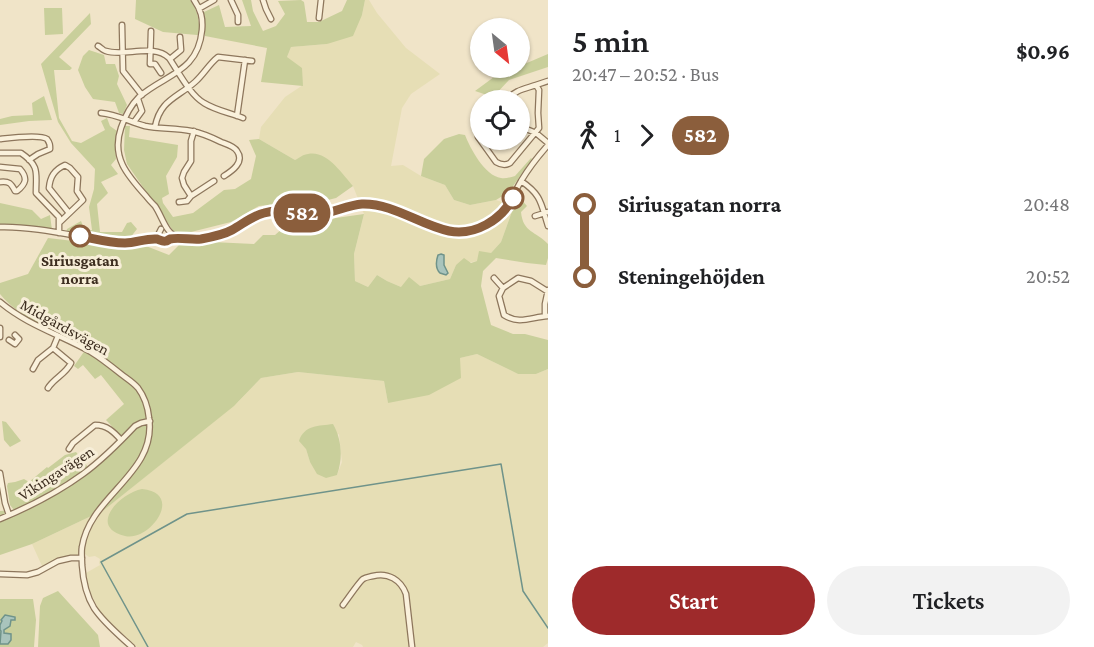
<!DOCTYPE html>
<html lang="en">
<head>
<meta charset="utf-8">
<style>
	body { margin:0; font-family:"Crimson Pro",serif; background:#f2f2f2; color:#202124; height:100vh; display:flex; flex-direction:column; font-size:22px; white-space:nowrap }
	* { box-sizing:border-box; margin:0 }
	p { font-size:20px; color:#757577 }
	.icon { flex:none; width:33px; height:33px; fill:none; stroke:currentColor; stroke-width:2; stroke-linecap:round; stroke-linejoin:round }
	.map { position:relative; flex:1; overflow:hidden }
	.side { display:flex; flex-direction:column; background:#fff; width:546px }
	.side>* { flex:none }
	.badge { padding:0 12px; border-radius:20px; font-size:21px; line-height:39px }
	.needle { width:39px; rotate:151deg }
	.controls { position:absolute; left:470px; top:18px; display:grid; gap:12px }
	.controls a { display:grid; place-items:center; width:60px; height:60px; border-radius:50%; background:#fff; box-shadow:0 2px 4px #0004; font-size:30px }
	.map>.badge { position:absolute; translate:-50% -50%; box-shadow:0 0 0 3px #fff }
	.legs { display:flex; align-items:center; gap:9px; height:66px; padding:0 24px; font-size:20px }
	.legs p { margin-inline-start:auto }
	.head { display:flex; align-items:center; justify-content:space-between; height:102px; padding:0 24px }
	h1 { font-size:33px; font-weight:600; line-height:45px }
	.cta { display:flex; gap:12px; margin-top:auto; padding:12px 24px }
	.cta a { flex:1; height:69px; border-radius:36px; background:#9e2a2b; color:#fff; font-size:24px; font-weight:600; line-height:69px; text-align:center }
	.cta a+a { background:#f2f2f2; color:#202124 }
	ul { padding:0 24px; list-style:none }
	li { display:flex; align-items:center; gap:21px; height:72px; font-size:22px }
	li i { display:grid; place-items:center; width:9px; height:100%; margin:0 8px; background:currentColor }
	li i::after { content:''; width:15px; height:15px; margin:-8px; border:4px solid; border-radius:50%; background:#fff }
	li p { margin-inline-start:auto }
	li:first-child i { background:linear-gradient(#0000 50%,currentColor 0) }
	li:last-child i { background:linear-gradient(currentColor 50%,#0000 0) }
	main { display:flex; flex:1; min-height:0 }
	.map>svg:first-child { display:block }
</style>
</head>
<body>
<main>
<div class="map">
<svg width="548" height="647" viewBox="0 0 548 647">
	<rect width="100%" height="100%" fill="#f0e4c8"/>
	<path fill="#e6deb5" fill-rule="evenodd" d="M365,0H369L377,13L406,48L440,74L411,94L402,108L391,166L403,165L421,176L445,185L454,200L470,205L496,200L514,206L501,242L491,253L477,261L456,265L450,279L420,286L401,287L387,281L377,275L368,287L355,281L354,254L364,214L353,186L308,154L295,160L259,139L261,127L285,97L303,85L287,57L291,47L327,44L362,15Z
		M477,354L518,374H536L548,369V643L543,647H363L362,645L356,642L353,647H137L101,614L88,588L86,573L100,565L99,563L100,559L95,556L89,557L85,554L77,555L60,558L42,566L32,544L104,510L238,402L261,378L298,372L384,381L388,403L460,358ZM339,434L342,462L337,475L310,462L306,449Z"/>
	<path fill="#c9cf9b" d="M136,0H190C198,10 199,21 200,34L197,35L163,32L135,19Z
		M242,0H251L253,11L263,31L276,26L285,14L278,1L301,0L304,2L307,22H319L342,11L347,0H365L362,15L353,36L327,44L291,47L287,57L302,68L303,86L261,82L267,48L205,36L204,12L219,5L225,27L251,26Z
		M44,8H62L63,34L45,35Z
		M90,13L91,24L59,57L72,68L70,70H54L59,118L72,141L81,143L105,130L101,121L107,118L110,126L117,131L115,139L116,159L111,165L118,174L101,182L108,193L97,204L100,232H122L127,223L131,222L137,229L130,238L116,240L66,233L67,229L81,221L85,231L92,230L89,207L94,189L95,169L71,143L58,122L41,64Z
		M89,50L104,55L106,64H115L119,76L117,84L127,105L123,114L119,113L115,102L93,99L85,87L78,70L83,56Z
		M548,54V67L509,80L493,97L475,91L494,77Z
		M44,96L52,120L29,121L0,125V119L12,116L33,115L32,103Z
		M125,126H130L129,137L178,145L177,157L166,176L169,194L162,198L163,203L173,217L193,213L224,190L235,189L251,179L256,156L249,140L259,139L295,160C299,158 304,154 308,154C327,150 342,174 353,186L336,198L312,204L289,203L259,206L231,222L191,232H174L127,164L124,150Z
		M459,134L465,135C470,148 485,176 501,178C505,179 511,177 515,176L531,158L532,159L509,192L496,200L470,205L454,200L445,185L421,176L424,159L444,139Z
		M519,197L527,206L521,212C523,233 536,231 548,244V258L546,265L527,263L496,258L483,271L481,286L491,325L513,334H525L548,340V369L536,374H518L477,354L460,358L461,378L429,395L388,403L384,381L298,372L261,378L234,406L104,510L32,544L0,555V511L14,510L10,505L7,486L8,483L15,482L24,479L29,482L47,467L48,468L65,455L76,452L91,471L122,437L106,420L124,404L101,375L95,379L83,365L78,369L74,366L88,346C58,332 21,320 0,294V283L28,274L48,238L133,248L146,246L169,255L179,245L212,242L254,244L263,235H275L283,228L295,224L320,226L329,219L364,214L354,254L355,281L368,287L377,275L387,281L401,287L409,277L420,286L450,279L456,265L464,258L471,263L477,261L479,251L491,253L501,242L514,206Z
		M0,203L32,210L41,219L50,215L52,230L0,224Z
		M2,421L6,422L21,441L10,447L4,440Z
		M333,424C342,440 343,458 337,475L326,478L317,474L310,462L306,449L299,441C304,425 319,426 333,424Z
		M142,489C185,493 150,542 125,536C87,527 120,493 142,489Z
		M58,591L98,635L100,647H38L40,606L43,598Z
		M0,599H33L36,620L34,647H0Z"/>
	<path fill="#a9c4bc" stroke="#6f938a" stroke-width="1.5" d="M441,254L444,255V265L448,273L446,275L440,273C435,268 436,261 438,255Z
		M5,615L15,617V620H11L10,626L4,630V633L11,634V640L8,644H0L1,631L0,630V625L2,621L1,620Z"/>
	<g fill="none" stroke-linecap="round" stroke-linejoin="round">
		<path stroke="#6f938a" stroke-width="1.5" d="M148,647L101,562L187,514L501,464L523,591L548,628"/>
		<defs>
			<path id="minor" d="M231,0L238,15V22
				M263,0L266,9L271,19
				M200,8L214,0
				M319,18L321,0
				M122,25L123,71L142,95
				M151,31L150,64H155L161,73
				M98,46C100,47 104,51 106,51C124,57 154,43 169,58C178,71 190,95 204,103C215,110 230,113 243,118
				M170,59L181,50L180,37
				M536,85L548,81
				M101,113C116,114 130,122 145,126C160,129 176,128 191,131C202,133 211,137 221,142C226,144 234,146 237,151C245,162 232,171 224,176
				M237,116L245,60
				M134,122L142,111L138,99
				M519,126L536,133L548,143
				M155,127C160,100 177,98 195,82C204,74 209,64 218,57L252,61
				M480,131L478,137L496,162C501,165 505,166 510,163L539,128L538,113L539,90L536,85C524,89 515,90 507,100
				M0,139C9,138 40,134 47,139C50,143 50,145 50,149L38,154L29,160
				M0,153H21C40,166 36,173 36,193L59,217V233
				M0,167L20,169C28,178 26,184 17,191H15C11,183 9,181 0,182
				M521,181C542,195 541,204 548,226
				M191,196L214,181
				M179,202L187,201L191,196L184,185L182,178L184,172L191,161V141L194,131
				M535,216L548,212
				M60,222L83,200L77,191L78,177L70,168L65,165C54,170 50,177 49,188L69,213
				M0,227C36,226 77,237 113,242C125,244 136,241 149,240C155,239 161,242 166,241C168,241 169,240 170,239C179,237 189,240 198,239C209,238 222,235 233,229C242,224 250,217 260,214C281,207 294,214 314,215C330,215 346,205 363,204C402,203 436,242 476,229C504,220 508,204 521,181C527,171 540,154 548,145
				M151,238L158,235L161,229
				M179,238C165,233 163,218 155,206C152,203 149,200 146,196C127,175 111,157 121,128C125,116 130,106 139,97C165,74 198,73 202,30C203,18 201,10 194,0
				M494,278L503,288
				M547,291L531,281L518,278L503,288L499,296L504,315C520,325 531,317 548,316
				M0,302C27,325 61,335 91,352C101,358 111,366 121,374C126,378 133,382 138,388C144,396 148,408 149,418C157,474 90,495 82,547C81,552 82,559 82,565C83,580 86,595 94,608C104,623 119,635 132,647
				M545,316V304L548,290
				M0,328V337
				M9,340L15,344L19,339L15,335
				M33,369L38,360L53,348
				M48,388C54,378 66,374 71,363L53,348L58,336
				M69,449L73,443L95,425C107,425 114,432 121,440
				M0,473L5,503L9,515
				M0,519C29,507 57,493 83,474C102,460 119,443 135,426L141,423L150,421
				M0,574L27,575L38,572L58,561L71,558H82
				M343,605C347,600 359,582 363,579C366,577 369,577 373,576C388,572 401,580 406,594L412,647"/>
		</defs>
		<use href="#minor" stroke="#8d765c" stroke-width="7"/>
		<use href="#minor" stroke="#faf1dc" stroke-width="4.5"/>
	</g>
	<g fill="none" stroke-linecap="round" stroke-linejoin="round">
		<defs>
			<path id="line-1" d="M80,236C95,239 110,243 125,243C136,243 146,238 157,239C160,240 163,242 166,241C167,241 168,240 170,239C179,237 191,240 201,239C212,237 223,235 232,230C243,224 252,216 264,213C281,208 296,214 313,215C330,215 346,205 362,204C393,203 420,225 449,231C475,236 501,220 513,198"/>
		</defs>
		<use href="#line-1" stroke="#fff" stroke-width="14"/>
		<use href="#line-1" stroke="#8b5e3c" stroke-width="9"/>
	</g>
	<g fill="#fff" stroke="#8b5e3c" stroke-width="3">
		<circle cx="513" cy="198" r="10"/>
		<circle cx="80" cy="236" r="10"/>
	</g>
	<g text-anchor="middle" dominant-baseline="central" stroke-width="6" stroke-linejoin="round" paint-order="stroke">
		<g font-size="16" font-weight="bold" fill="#3d2e20" stroke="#f7eed8">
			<text x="80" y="260">Siriusgatan<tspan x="80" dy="18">norra</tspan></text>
		</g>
		<g font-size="16" fill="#3d2e20" stroke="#f7eed8">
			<text transform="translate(65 327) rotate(29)">Midgårdsvägen</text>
			<text transform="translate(56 473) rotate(-33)">Vikingavägen</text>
		</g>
	</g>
</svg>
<div class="controls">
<a><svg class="needle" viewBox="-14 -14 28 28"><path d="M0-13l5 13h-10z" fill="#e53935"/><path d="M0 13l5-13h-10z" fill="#757577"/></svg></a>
<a><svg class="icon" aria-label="locate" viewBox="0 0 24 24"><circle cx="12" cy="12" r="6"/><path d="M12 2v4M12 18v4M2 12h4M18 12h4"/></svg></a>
</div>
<b class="badge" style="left:302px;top:213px;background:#8b5e3c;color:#fff">582</b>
</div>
<section class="side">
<div class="head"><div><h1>5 min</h1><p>20:47 – 20:52 · Bus</p></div><b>$0.96</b></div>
<div class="legs"><svg class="icon" aria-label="walk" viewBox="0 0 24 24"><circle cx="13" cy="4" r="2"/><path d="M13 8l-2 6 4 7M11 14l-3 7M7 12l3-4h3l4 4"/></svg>1<svg class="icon" aria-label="forward" viewBox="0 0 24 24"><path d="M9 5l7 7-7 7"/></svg><b class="badge" style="background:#8b5e3c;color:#fff">582</b></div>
<ul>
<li><i style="color:#8b5e3c"></i><b>Siriusgatan norra</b><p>20:48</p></li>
<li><i style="color:#8b5e3c"></i><b>Steningehöjden</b><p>20:52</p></li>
</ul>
<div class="cta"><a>Start</a><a>Tickets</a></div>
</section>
</main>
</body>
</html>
